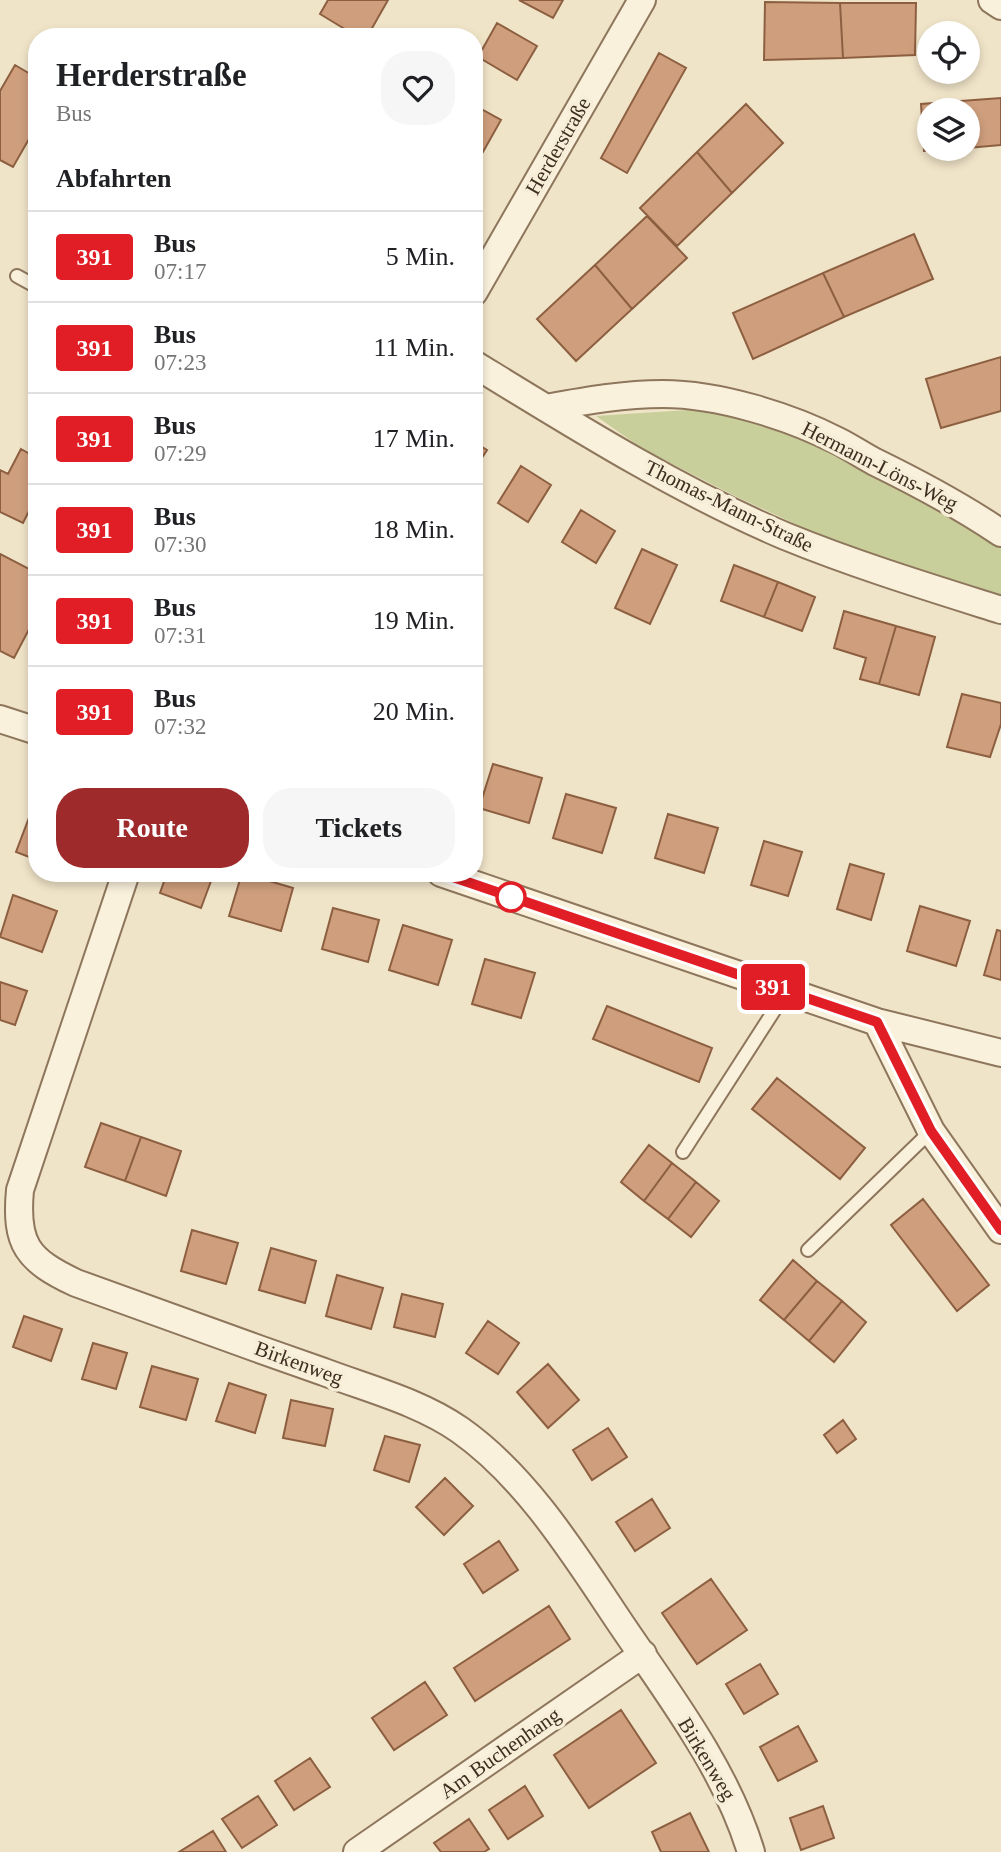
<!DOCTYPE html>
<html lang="de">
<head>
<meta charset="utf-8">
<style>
	body { margin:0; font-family:"Times New Roman",serif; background:#f6f6f6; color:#202124; height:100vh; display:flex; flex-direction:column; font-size:26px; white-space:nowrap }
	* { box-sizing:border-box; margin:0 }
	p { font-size:23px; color:#757577 }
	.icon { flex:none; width:38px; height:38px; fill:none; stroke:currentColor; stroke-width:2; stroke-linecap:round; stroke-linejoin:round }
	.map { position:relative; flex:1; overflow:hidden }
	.details { position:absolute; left:28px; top:28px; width:455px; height:854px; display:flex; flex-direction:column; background:#fff; border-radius:28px; box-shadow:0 4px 10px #0003 }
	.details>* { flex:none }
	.badge { padding:0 14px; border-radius:5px; font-size:24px; line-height:46px }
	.controls { position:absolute; left:917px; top:21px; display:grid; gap:14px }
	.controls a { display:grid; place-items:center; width:63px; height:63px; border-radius:50%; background:#fff; box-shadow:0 4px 10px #0003; font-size:35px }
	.map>.badge { position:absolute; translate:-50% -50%; box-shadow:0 0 0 4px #fff }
	h2 { padding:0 28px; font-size:26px; line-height:63px }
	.round { display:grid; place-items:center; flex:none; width:74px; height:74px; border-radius:28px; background:#f6f6f6 }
	.summary { display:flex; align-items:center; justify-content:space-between; height:119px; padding:0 28px }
	h1 { font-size:33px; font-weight:700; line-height:52px }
	.cta { display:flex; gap:14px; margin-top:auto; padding:14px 28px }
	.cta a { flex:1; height:80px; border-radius:28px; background:#9e2a2b; color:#fff; font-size:28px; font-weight:700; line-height:80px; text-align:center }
	.cta a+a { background:#f6f6f6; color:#202124 }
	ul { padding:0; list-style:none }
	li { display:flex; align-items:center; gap:21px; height:91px; padding:0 28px; border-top:2px solid #e0e0e0 }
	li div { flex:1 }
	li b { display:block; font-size:26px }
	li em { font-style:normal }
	li .badge { min-width:77px; font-weight:700; text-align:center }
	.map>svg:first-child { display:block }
</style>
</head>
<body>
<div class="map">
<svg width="1001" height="1852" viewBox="0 0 1001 1852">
	<rect width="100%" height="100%" fill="#f0e4c8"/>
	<path fill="#c9cf9b" d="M703,409L803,432L1001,543V598L864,556L737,497L643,449L596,416Z"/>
	<path fill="#cf9f7d" stroke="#8d5f41" stroke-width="2" d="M328,0H388L367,37H358L320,14Z
		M519,0H563L553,18Z
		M765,2L840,3L843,58L764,60Z
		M840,3H916L915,55L843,58Z
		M497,23L537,46L517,80L478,57Z
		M659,53L686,68L627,173L601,158Z
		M15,65L37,78V125L13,167L0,160V91Z
		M1001,98V145L968,148V110H929V149H956L924,151L921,104Z
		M746,104L783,143L732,193L697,152Z
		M474,105L501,120L483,152L474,147Z
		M697,152L732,193L677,246L640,208Z
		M647,216L687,258L632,309L595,265Z
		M914,234L933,279L844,317L823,273Z
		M595,265L632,309L576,361L537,319Z
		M823,273L844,317L753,359L733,313Z
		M1001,357V411L941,428L926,379Z
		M474,442L487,450L474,470Z
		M21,449L37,458V503L34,501L23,523L0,512V470L8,474Z
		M521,466L551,485L528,522L498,503Z
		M581,510L615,531L596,563L562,542Z
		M642,549L677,565L650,624L615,608Z
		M0,554L37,573V614L14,658L0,651Z
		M734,565L778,582L764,617L721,601Z
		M778,582L815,597L802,631L764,617Z
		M844,611L896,626L879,684L860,679L866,658L834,648Z
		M896,626L935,637L919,695L879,684Z
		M962,694L1001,703V724L990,757L947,747Z
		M493,764L542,778L529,823L479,808Z
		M566,794L616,808L602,853L553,838Z
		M668,814L718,828L704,873L655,858Z
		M30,815L37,818V860L16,852Z
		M764,841L802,852L788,896L751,885Z
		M850,864L884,874L871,920L837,909Z
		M167,873H214L201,908L160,893Z
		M242,873L293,888L281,931L229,916Z
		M13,895L57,911L42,952L0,937Z
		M920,906L970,921L956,966L907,951Z
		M333,908L379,920L368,962L322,949Z
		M403,925L452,940L438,985L389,970Z
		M997,930L1001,931V980L984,975Z
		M485,959L535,973L521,1018L472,1004Z
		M0,982L27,991L15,1025L0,1020Z
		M607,1006L712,1048L699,1082L593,1039Z
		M777,1078L865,1148L840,1179L752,1109Z
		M101,1123L141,1137L125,1181L85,1167Z
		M141,1137L181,1151L166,1196L125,1181Z
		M649,1145L672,1163L644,1201L621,1182Z
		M672,1163L696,1182L668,1219L644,1201Z
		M696,1182L719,1201L691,1237L668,1219Z
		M923,1199L989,1285L957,1311L891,1225Z
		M192,1230L238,1243L226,1284L181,1271Z
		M271,1248L316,1261L305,1303L259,1290Z
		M793,1260L817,1281L784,1320L760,1300Z
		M337,1275L383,1288L371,1329L326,1316Z
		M817,1281L842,1301L809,1341L784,1320Z
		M402,1294L443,1304L435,1337L394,1327Z
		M842,1301L866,1322L834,1362L809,1341Z
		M24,1316L62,1329L51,1361L13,1347Z
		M488,1321L519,1343L498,1374L466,1353Z
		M93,1343L127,1353L116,1389L82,1379Z
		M548,1364L579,1400L548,1428L517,1392Z
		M152,1366L198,1379L186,1420L140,1407Z
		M229,1383L266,1395L255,1433L216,1421Z
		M291,1400L333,1409L325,1446L283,1438Z
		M843,1420L856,1439L837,1453L824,1435Z
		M608,1428L627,1457L592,1480L573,1450Z
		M385,1436L420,1445L409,1482L374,1470Z
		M445,1478L473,1506L444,1535L416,1507Z
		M652,1499L670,1528L635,1551L616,1522Z
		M499,1541L518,1570L483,1593L464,1564Z
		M711,1579L747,1630L697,1664L662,1613Z
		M549,1606L570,1639L475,1701L454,1668Z
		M760,1664L778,1694L744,1714L726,1684Z
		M425,1682L447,1715L394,1750L372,1718Z
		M621,1710L656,1763L589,1808L554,1755Z
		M798,1726L817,1761L778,1781L760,1747Z
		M310,1758L330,1787L294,1810L275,1781Z
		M525,1786L543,1816L508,1839L489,1810Z
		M258,1796L277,1825L242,1848L222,1819Z
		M823,1806L834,1838L801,1850L790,1818Z
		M690,1813L709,1852H661L652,1832Z
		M469,1819L489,1849L484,1852H441L434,1843Z
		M213,1831L226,1852H179Z"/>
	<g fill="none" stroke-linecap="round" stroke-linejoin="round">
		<defs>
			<path id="service" d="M17,276L37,287
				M683,1152L786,992
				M808,1250L931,1131"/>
			<path id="minor" d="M992,0L1001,6
				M474,292L642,0
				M474,364C575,426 677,490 785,536C856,565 928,587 1001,610
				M546,408C585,401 623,394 663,394C718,394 789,416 838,441C850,447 862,455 875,462C918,483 961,506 1001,533
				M0,719L37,731
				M126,873L20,1190C15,1244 27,1260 76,1283C158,1313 241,1343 324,1372C369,1389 420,1402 460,1430C527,1477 576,1557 621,1624C669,1695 726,1769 751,1852
				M441,873L877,1022L1001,1053
				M877,1022L931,1131L1001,1230
				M357,1852L643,1654"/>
		</defs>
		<use href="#service" stroke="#8d765c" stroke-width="16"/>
		<use href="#minor" stroke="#8d765c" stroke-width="30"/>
		<use href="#service" stroke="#faf1dc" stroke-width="12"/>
		<use href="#minor" stroke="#faf1dc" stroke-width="26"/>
	</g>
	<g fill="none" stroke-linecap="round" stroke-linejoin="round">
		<defs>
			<path id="line" d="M441,873L877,1022L931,1131L1001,1230"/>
		</defs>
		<use href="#line" stroke="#fff" stroke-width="16"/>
		<use href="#line" stroke="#e11e26" stroke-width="10"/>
	</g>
	<circle fill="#fff" stroke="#e11e26" stroke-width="3.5" cx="511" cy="897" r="14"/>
	<g text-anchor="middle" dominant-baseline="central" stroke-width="7" stroke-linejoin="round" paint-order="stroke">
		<g font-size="21" fill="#3d2e20" stroke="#f7eed8">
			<text transform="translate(558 146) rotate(-60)">Herderstraße</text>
			<text transform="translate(880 466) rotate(27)">Hermann-Löns-Weg</text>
			<text transform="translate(729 506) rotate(26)">Thomas-Mann-Straße</text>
			<text transform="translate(299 1363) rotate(20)">Birkenweg</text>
			<text transform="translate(500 1753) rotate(-35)">Am Buchenhang</text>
			<text transform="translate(707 1759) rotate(59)">Birkenweg</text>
		</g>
	</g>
</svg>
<div class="controls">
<a><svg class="icon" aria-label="locate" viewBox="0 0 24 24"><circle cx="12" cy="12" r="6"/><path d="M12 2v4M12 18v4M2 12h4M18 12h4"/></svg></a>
<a><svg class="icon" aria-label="layers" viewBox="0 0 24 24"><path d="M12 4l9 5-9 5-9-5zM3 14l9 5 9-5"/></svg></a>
</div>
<b class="badge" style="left:773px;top:987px;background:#e11e26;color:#fff">391</b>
<section class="details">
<div class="summary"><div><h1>Herderstraße</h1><p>Bus</p></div><a class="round"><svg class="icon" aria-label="heart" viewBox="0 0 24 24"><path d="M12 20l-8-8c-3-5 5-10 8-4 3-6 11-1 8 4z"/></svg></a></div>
<h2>Abfahrten</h2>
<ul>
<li><span class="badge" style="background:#e11e26;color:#fff">391</span><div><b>Bus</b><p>07:17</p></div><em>5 Min.</em></li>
<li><span class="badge" style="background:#e11e26;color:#fff">391</span><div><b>Bus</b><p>07:23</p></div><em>11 Min.</em></li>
<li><span class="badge" style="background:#e11e26;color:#fff">391</span><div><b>Bus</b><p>07:29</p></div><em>17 Min.</em></li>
<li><span class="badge" style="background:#e11e26;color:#fff">391</span><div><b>Bus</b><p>07:30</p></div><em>18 Min.</em></li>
<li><span class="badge" style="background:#e11e26;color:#fff">391</span><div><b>Bus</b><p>07:31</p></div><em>19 Min.</em></li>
<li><span class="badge" style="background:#e11e26;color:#fff">391</span><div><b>Bus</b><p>07:32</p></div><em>20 Min.</em></li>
</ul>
<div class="cta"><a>Route</a><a>Tickets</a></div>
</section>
</div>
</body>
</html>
